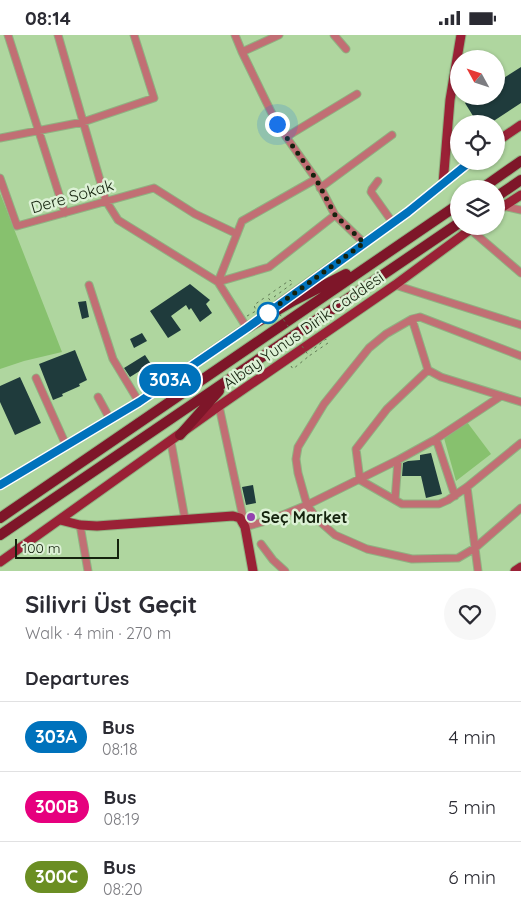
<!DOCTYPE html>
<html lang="en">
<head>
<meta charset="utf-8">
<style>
	body { margin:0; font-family:Quicksand,sans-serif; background:#f7f7f7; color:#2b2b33; height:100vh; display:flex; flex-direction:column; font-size:19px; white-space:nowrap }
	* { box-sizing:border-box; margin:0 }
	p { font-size:16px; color:#7c7c81 }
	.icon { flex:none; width:28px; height:28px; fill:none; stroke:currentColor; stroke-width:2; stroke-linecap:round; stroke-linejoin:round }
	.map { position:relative; height:536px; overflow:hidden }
	.sheet { display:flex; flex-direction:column; background:#fff; flex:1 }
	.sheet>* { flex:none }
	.badge { padding:0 10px; border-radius:16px; font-size:18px; line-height:32px }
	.needle { width:32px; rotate:310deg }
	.tools { position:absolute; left:450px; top:15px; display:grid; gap:10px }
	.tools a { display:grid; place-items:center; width:55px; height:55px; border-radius:50%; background:#fff; box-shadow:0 1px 4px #0004; font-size:25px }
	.scale { position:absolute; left:15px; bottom:12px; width:104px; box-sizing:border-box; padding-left:5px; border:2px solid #15230e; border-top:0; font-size:14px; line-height:18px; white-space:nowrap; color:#15230e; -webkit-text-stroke:4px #dcf1d5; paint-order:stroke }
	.you { position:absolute; width:25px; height:25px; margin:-12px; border:4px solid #fff; border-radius:50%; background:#1a73e8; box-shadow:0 0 0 8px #1a73e833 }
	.map>.badge { position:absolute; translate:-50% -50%; box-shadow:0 0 0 2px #fff }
	h2 { padding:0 25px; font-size:19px; line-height:45px }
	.round { display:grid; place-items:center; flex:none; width:52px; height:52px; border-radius:26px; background:#f7f7f7 }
	.headline { display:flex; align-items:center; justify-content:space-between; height:85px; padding:0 25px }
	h1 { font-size:24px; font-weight:800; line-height:38px }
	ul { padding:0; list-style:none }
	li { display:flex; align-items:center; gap:15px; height:70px; padding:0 25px; border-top:1px solid #e1e1e2 }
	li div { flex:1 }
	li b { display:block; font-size:19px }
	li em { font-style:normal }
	li .badge { min-width:55px; font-weight:700; text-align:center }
	.status { display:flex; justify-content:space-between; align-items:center; height:35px; padding:0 25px; background:#fff; direction:ltr }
	.status svg { height:14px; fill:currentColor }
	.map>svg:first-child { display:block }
</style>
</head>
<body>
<div class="status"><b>08:14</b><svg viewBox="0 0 49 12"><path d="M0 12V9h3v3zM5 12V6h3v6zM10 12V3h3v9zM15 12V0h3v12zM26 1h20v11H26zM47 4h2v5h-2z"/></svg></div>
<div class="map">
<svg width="521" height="536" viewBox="0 0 521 536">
	<rect width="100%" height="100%" fill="#afd69f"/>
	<path fill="#87c16e" d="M0,158L62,317L24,326L0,334Z
		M467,387L491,419L456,446L444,403Z"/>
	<path fill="#1f3b3c" d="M521,32V68L489,89H478L465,68L475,61H496V48Z
		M190,249L210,265L206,269L212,278L200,287L191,273L189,275L186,270L171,281L181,295L168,303L150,276Z
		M86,266L89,282L82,284L78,267Z
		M142,298L147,306L134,313L130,304Z
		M75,315L87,345L79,349L80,351L62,359L63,361L53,365L39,329Z
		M145,320L151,329L130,342L124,333Z
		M20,342L41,388L15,400L0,367V351Z
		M431,418L442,459L426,463L421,441H402L403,428L408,426L420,425V420Z
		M253,450L256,468L246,470L242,452Z"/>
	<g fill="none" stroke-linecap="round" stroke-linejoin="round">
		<defs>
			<path id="minor" d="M8,0L65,178
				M58,0L106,166L118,185L218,247L247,293
				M235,0L242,17L277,89L316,144L335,180L364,208
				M334,0L346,14
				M242,17L279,0
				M286,102L357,59
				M0,103L83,87L154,63L134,0
				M0,143L17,191L154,153L195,179L237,199
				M378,146L372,154L371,157L393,188
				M320,153L392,100
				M503,171L521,175
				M471,195L521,238
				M218,247L242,186L316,144
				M218,247L269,232L335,180
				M89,250L113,324L139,367
				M395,250L521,290
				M412,284L428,335
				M521,321L420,282L412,284L386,299L369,313L324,369L298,412L296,424L298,438L307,470L318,485L335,500L367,514L412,524L458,523L475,513L521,473
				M36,343L66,410
				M98,362L110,384
				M521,367L441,342L428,335L387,374L356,414L360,445L402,469H439L448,465L467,452L521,408
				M219,371L245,492L273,484L307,470L398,425L436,404L501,361
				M436,404L455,461
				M171,407L185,484
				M467,452L478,536
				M395,465L398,425
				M80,490L88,536
				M261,509L273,525L285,536"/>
			<path id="major" d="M496,107L521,90
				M443,149L450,65L461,0
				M496,176L521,160
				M279,269L408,177L471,126
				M0,450L139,367L252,289
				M60,485L80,490L97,491L233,481L240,483L245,492L253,536
				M0,527L219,371L395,250L475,191
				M515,536L521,532"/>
			<path id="highway" d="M481,154L521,126
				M496,162L521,145
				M247,293L293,266L346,239
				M180,400L219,356
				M0,483L459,169
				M0,500L459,188"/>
		</defs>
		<use href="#minor" stroke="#90b282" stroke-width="9"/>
		<use href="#major" stroke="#90b282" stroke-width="11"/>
		<use href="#highway" stroke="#90b282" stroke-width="12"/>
		<path stroke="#5f7954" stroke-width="1" stroke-dasharray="2.5 4" stroke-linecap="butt" d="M247,281L256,276L254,270L267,261
			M291,331L293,334L309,321"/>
		<use href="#minor" stroke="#c16f74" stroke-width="7"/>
		<use href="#major" stroke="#9a2136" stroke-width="9"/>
		<use href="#highway" stroke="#7e1629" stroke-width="10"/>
		<path stroke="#5f7954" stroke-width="1" stroke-dasharray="2.5 4" stroke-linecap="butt" d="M274,262L293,248L290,245L267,261L309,321L328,308L326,304L311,316"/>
	</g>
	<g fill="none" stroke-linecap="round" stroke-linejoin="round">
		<defs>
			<path id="line" d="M0,450L139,367L247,293L408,177L471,126"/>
		</defs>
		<use href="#line" stroke="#fff" stroke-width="11"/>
		<use href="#line" stroke="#0072bc" stroke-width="8"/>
		<path stroke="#15230e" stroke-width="5" stroke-dasharray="0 9" d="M268,278L263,281L364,208L335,180L316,144L277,89"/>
	</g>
	<circle fill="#fff" stroke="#0072bc" stroke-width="2.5" cx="268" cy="278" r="10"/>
	<circle fill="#9441af" stroke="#dcf1d5" stroke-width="2" cx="251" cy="482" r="5"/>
	<g text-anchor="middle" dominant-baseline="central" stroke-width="5" stroke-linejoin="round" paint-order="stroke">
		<g font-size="16" fill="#15230e" stroke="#dcf1d5">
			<text transform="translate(72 161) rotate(-16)">Dere Sokak</text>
			<text transform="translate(303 295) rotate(-35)">Albay Yunus Dirik Caddesi</text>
		</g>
		<g font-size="16" font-weight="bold" fill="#15230e" stroke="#dcf1d5" text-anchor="start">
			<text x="261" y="482">Seç Market</text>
		</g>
	</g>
</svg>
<div class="tools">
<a><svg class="needle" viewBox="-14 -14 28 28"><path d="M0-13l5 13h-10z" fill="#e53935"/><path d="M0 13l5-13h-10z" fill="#7c7c81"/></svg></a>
<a><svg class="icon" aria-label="locate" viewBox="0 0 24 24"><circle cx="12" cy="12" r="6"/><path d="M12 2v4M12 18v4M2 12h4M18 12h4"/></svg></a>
<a><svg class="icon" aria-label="layers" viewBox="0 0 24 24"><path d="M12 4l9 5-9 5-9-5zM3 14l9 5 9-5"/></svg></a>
</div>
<div class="scale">100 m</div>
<div class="you" style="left:277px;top:89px"></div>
<b class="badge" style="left:170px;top:345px;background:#0072bc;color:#fff">303A</b>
</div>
<section class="sheet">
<div class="headline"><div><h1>Silivri Üst Geçit</h1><p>Walk · 4 min · 270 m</p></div><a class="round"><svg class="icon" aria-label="heart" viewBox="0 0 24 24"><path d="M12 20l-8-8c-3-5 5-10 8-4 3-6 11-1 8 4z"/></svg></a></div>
<h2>Departures</h2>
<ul>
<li><span class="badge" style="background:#0072bc;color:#fff">303A</span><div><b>Bus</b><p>08:18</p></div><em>4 min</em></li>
<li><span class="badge" style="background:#e6007e;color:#fff">300B</span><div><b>Bus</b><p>08:19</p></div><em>5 min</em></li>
<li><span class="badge" style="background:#6b8e23;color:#fff">300C</span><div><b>Bus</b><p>08:20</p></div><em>6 min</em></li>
</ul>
</section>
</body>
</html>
